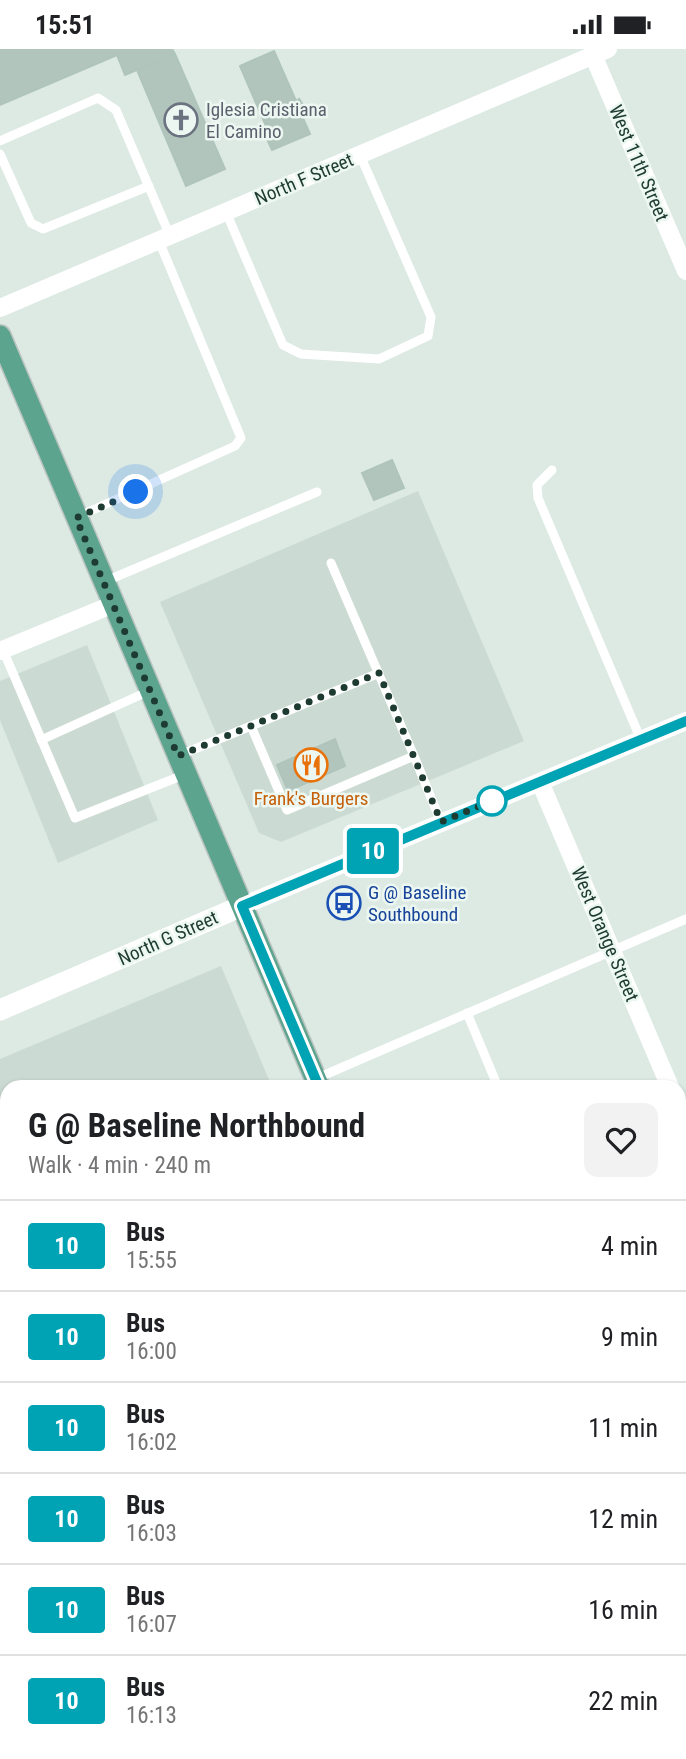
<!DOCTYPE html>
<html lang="en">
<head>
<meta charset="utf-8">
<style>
	body { margin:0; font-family:"Roboto Condensed",sans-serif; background:#f2f2f2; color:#202124; height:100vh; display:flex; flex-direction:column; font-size:26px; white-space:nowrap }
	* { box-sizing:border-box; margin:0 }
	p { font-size:23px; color:#757577 }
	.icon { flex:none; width:38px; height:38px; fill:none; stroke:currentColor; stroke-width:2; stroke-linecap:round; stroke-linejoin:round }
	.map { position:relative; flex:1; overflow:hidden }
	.details { position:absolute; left:0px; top:1031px; width:686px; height:681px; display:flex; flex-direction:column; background:#fff; border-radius:21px 21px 0 0; box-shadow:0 2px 5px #0004 }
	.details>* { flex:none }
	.badge { padding:0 14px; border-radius:5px; font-size:24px; line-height:46px }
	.you { position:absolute; width:35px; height:35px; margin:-18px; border:5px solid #fff; border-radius:50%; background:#1a73e8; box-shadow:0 0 0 10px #1a73e833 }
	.map>.badge { position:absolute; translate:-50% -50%; box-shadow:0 0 0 4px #fff }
	.round { display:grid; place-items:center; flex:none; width:74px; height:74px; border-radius:14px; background:#f2f2f2 }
	.overview { display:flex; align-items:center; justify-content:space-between; height:119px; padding:0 28px }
	h1 { font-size:33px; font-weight:700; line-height:52px }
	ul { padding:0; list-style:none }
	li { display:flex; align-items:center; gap:21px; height:91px; padding:0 28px; border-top:2px solid #e0e0e0 }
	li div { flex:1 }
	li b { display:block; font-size:26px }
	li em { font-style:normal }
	li .badge { min-width:77px; font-weight:700; text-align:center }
	.status { display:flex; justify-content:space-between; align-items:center; height:49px; padding:0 35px; background:#fff; direction:ltr }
	.status svg { height:19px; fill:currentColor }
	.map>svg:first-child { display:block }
</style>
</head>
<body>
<div class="status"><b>15:51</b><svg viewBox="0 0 49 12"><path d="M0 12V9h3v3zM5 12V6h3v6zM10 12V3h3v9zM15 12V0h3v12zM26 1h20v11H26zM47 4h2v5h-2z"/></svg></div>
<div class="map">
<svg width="686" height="1710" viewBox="0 0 686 1710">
	<rect width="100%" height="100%" fill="#ddeae4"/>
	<path fill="#cbdad2" d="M418,442L524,692L281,793L259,784L160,553Z
		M87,596L158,771L58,814L0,671V632Z
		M221,917L272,1038H7V1637L0,1640V1010Z"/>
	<path fill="#b2c5bc" stroke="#afc4ba" stroke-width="2" d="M0,0H172L175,5L125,26L117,6L0,56Z
		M274,2L296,52L299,50L303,56L298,58L310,85L272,101L262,79L266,77L240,17Z
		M175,5L225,120L186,137L137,21Z
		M392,411L404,439L374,451L362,424Z
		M335,690L345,717L288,742L277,716Z
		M71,1704H132L135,1710H74Z"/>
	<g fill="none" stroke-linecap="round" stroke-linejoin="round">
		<defs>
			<path id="primary" d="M0,287L319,1038
				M571,1704L573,1710"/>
		</defs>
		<use href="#primary" stroke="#bbc4c1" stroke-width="24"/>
		<path stroke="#fff" stroke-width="9" d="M0,92L98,49L116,61L170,187
			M0,105L31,174L43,180L149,137
			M226,163L283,296L301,305L379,310L428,287L431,268L360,106
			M552,421L537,436L538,449L641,691
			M77,468L235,397L241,389L159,192
			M331,514L414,707
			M106,532L317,443
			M3,601L75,769L186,725
			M251,677L379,624
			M41,691L149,642
			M180,706L251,677L287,761L414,707L441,773
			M467,964L498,1038
			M315,1030L686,870
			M0,1582L7,1598
			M56,1704L58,1710
			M210,1704L212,1710
			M359,1704L361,1710"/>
		<path stroke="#fff" stroke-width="18" d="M593,6L686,222
			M0,259L608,0
			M0,602L114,555
			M540,733L670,1038
			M242,857L686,672
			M679,1059L686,1075"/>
		<path stroke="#fff" stroke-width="21" d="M0,961L242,857
			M679,1384L686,1381
			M0,1671L7,1668"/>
		<use href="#primary" stroke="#5da48e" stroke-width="21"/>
	</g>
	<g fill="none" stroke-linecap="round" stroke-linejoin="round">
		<defs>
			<path id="line" d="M319,1038L242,857L686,672"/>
		</defs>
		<use href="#line" stroke="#fff" stroke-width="16"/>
		<use href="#line" stroke="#00a3b4" stroke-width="10"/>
		<path stroke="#1d3b31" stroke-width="7" stroke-dasharray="0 12.6" d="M136,443L76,469L178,707L379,624L441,773L492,752"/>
	</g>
	<defs>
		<symbol id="church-ring" viewBox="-11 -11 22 22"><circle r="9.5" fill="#edf7f2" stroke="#6b7280" stroke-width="1.5"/><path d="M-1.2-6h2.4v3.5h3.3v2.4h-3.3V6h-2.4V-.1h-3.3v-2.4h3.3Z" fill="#6b7280"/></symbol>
		<symbol id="restaurant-ring" viewBox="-11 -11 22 22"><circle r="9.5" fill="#edf7f2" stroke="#e8710a" stroke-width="1.5"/><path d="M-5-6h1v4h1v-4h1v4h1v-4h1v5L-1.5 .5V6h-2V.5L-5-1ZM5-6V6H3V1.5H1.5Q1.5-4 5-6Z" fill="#e8710a"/></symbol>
		<symbol id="bus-ring" viewBox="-11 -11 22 22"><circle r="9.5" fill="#edf7f2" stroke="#1a4fb4" stroke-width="1.5"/><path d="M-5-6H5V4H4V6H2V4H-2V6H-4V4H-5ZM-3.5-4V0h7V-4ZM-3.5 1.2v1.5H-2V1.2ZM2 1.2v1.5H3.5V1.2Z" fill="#1a4fb4"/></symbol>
	</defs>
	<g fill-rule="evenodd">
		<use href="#church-ring" x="162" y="52" width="38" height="38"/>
		<use href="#restaurant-ring" x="292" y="697" width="38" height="38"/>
		<use href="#bus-ring" x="325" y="835" width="38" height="38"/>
	</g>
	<circle fill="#fff" stroke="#00a3b4" stroke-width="3.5" cx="492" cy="752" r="14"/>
	<g text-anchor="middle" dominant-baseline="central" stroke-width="5" stroke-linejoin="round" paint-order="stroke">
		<g font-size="19" fill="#5b616d" stroke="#edf7f2" text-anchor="start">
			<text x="206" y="60">Iglesia Cristiana<tspan x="206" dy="22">El Camino</tspan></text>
		</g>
		<g font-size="19" fill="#1d3b31" stroke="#edf7f2">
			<text transform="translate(639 114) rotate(67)">West 11th Street</text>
			<text transform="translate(304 130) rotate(-23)">North F Street</text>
			<text transform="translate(605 885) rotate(67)">West Orange Street</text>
			<text transform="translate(168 889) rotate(-24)">North G Street</text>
		</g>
		<g font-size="19" fill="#c56008" stroke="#edf7f2">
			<text x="311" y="749">Frank's Burgers</text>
		</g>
		<g font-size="19" fill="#164399" stroke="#edf7f2" text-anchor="start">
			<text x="368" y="843">G @ Baseline<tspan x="368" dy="22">Southbound</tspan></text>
		</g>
	</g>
</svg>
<div class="you" style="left:136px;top:443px"></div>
<b class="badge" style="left:373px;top:802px;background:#00a3b4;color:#fff">10</b>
<section class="details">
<div class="overview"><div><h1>G @ Baseline Northbound</h1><p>Walk · 4 min · 240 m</p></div><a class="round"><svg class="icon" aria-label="heart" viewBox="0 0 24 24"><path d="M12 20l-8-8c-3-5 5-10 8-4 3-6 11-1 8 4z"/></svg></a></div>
<ul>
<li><span class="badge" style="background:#00a3b4;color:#fff">10</span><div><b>Bus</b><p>15:55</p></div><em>4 min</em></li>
<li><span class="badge" style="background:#00a3b4;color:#fff">10</span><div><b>Bus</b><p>16:00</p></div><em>9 min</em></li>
<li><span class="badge" style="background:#00a3b4;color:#fff">10</span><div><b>Bus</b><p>16:02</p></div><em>11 min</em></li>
<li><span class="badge" style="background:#00a3b4;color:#fff">10</span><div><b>Bus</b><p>16:03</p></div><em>12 min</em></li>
<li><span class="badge" style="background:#00a3b4;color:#fff">10</span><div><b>Bus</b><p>16:07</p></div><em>16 min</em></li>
<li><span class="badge" style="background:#00a3b4;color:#fff">10</span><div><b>Bus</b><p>16:13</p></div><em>22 min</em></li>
</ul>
</section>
</div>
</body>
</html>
